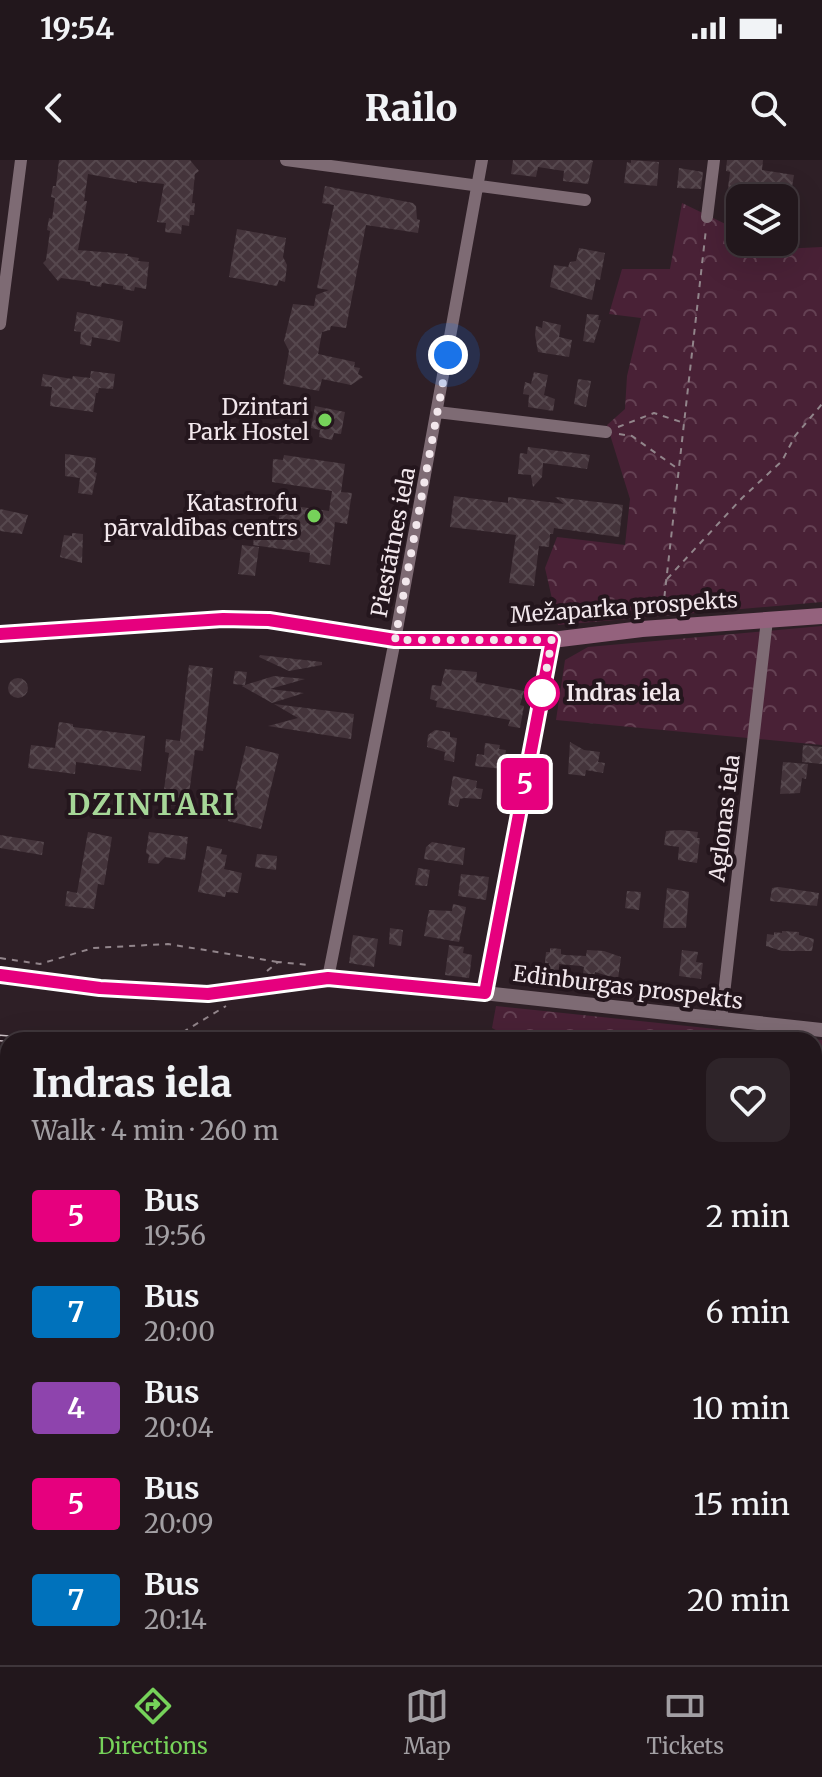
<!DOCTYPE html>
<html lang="en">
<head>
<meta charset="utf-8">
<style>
	body { margin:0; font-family:Merriweather,serif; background:#2e2429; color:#f1f3f6; height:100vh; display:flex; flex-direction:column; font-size:30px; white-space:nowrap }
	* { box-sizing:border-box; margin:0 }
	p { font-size:26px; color:#a29fa3 }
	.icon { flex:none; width:44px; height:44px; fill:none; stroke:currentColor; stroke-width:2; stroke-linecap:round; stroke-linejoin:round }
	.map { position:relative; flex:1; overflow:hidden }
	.details { position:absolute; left:0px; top:872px; width:822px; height:634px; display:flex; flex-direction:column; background:#22171c; border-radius:24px 24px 0 0; box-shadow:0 8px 32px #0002,0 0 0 2px #3f363b }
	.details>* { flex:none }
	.badge { padding:0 16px; border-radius:6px; font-size:28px; line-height:52px }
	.fabs { position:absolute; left:726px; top:24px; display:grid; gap:16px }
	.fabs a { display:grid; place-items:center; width:72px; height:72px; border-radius:16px; background:#22171c; box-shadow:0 8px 32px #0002,0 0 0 2px #3f363b; font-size:40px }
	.you { position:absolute; width:40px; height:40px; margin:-20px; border:6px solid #fff; border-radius:50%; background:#1a73e8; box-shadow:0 0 0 12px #1a73e833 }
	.map>.badge { position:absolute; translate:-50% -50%; box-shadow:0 0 0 4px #fff }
	.round { display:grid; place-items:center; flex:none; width:84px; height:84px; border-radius:16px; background:#2e2429 }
	.headline { display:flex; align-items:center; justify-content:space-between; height:136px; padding:0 32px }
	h1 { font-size:38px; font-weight:800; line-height:60px }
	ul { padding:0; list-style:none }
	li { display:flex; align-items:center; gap:24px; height:96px; padding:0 32px }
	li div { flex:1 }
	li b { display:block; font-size:30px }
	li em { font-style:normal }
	li .badge { min-width:88px; font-weight:700; text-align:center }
	.status { display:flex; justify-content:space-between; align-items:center; height:56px; padding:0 40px; background:#22171c; direction:ltr }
	.status svg { height:22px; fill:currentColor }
	header { display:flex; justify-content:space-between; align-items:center; height:104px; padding:0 32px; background:#22171c; font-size:36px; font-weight:800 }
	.dock { display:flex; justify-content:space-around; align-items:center; height:112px; border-top:2px solid #3f363b; background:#22171c; font-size:22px; color:#a29fa3 }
	.dock a { display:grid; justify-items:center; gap:4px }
	.dock .on { color:#76d25a }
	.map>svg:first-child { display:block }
</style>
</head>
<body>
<div class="status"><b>19:54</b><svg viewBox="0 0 49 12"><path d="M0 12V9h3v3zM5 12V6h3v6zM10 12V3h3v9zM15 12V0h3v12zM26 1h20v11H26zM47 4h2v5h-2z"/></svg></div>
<header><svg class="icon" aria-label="back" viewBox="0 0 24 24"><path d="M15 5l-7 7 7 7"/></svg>Railo<svg class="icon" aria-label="search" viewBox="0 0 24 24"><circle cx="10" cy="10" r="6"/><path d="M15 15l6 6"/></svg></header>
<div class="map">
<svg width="822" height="1505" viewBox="0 0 822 1505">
	<defs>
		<pattern id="forest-crowns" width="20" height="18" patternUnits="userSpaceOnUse" patternTransform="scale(2)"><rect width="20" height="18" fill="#492136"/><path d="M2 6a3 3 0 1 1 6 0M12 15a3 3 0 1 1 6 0" fill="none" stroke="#644153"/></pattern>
		<pattern id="building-cross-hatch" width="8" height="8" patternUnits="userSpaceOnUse" patternTransform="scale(2)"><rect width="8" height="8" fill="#44343b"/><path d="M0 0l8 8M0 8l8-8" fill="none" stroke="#56484e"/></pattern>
	</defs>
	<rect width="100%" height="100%" fill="#2e1f26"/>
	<path fill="url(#forest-crowns)" d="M682,43L740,71V82H765L781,89L822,87V442L558,465L545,408L557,377L625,385L630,339L607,265L625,249L627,216L641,158L609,154L622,109H670Z
		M822,466V585L556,560L565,500L588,487Z
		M496,846L822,880V926L814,924V880H515L492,868Z
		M0,927L8,928V990L0,977Z
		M814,1002L822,1003V1505H590L581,1498H814Z
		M0,1452L8,1454V1498H139L165,1505H0Z
		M466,1498H538L546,1505H478Z"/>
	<path fill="url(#building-cross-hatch)" d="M59,0H190L199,11L195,14L192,43H195L194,55H190L189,66L182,65L181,74L165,72L166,63L157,62L164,24L137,21V23L88,14L84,41H87L78,90L128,94L127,96L139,98L138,101L149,102L146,129L135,127L134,131L123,129V126L102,123L101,127L90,125V122L61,118L58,121L43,103L46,100L50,71L47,70L49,58L52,59L55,38L51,37L53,26H56Z
		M513,0H591L593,1L588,24L563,21L564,11L538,7L536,17L511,14Z
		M631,0L659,2L657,26L624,23L627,2L631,3Z
		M727,0H763L762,10L794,15L791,33L747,27L745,38H740V45L726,43L730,12L726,11Z
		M679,8L703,12L701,29L677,28Z
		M325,26L413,43L416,46L417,59L420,60L418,73L366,65L346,168L331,166L330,170L322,172L318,194L355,202L354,207L360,208L358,214L363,217L351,225L322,219L319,231L283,224L289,191L284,181L293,144L314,146L316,135L329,130L317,128L334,45L322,43Z
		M237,69L286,78L283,97L287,105L285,122L279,120L277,126L229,117Z
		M579,88L605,93L600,120L596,119L592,140L550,127L554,105L568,107L570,102L576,101Z
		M77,152L123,161L120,182L92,177L91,186L80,184L81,172L74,171Z
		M587,154L599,155L598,160H601L594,183L583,181Z
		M543,161L561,165L559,177L572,180L569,197L538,192L535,175L536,166L542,168Z
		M91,211L115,214L113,229L99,228L98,233H96L93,252L50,246L52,227L41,226L43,214L72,219L73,216L90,218Z
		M534,212L548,215L544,235L555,239L553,251L528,247L529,235L523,234L525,222L531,224Z
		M578,219L591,221L586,247L574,244Z
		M315,246L345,252L341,274L334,273L332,280L319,277L320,270L311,268Z
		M528,287L590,295L587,309L543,303L542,317L533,327L531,315L518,314L520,293L527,294Z
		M65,294L96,298L94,312L97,313L92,335L78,333L80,318L65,316Z
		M284,295L345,304L341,332L352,333L347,364L335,362L330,405L309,402L310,393L253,385L256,363L278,366L281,344L329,351L332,331L272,322L273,299L283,300Z
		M454,336L508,343V337L564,344L555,337L623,345L619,377L554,368L553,374H550L549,387L539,386L534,426L509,423L516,375L450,367Z
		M0,349L28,355L22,374L0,371Z
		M72,373L83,374L82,403L60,397L64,375L72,376Z
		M242,385L259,387L255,416L238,414Z
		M260,495L322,502V505L289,511L259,497Z
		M189,505L213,508L203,591L195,590L187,648L162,644L169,593L165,592L166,579L180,581Z
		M445,509L477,512L476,522L524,531L520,545L524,546L520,568L508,566L510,560L436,547L437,541L430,539L432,525L441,526Z
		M235,511L247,512L245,525L274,516L305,519L270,529L304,533L272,543L242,526L245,525L233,524Z
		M8 528a10 10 0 1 1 20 0a10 10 0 1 1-20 0Z
		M274,544L354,554L351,579L268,566L298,558Z
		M59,562L73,564V567L145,576L141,611L76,602L75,614L28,608L31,585L55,588Z
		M435,570L450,572V577L457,578L454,602L444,600L445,592L427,587L428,575Z
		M570,582L584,590L600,592L598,602L605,603L603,613L586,610L585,616L568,614Z
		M485,583L500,585L499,589L506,590L503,609L475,606L477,594L484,595Z
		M803,585L822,587V604L802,602Z
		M246,586L279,594L261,669L228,661Z
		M783,602L808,604L806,619L802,618L800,633L780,634Z
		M453,616L477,621L476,628L483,629L481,639L464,638L460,639L458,647L448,645Z
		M680,670L698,672L697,678H700L697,703L678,700L679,687L664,685L666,671Z
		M88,672L112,677L104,725L98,724L94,749L65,746L67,731L77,733Z
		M149,672L188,677L185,700L165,697L158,704L148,703L149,695L146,693Z
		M0,675L44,682L42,695L0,688Z
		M432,682L465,688L463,705L424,699L426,687Z
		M207,686L222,689L221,694L227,695L224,709L242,713L238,733L226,732L225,737L198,732Z
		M257,694L277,696L276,710L255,707Z
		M418,708L430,710L427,726L415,725Z
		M461,714L489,717L486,740L458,736Z
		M779,727L819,733L817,746L770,741L772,728Z
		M667,728L689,732L686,768H663Z
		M627,731L641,732L639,750L625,748Z
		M453,744L466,747L459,782L424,776L429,750L452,751Z
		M390,768L403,770L401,786L389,784Z
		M782,771L799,772V775L814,779L812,791H782L766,786L767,774L774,775V772L782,773Z
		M353,775L378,779L374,807L349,803Z
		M449,785L464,787L463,793L472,795L469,818L445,815Z
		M550,788L561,789V794L565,795L586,796L587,790L604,791L621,797L618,819L595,812L594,816L583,814L584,807L581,806L559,804V812L548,811L549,803H545L546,792H550Z
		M682,790L698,792L696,802L703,803L701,819L679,816Z"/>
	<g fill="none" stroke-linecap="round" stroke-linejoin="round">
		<path stroke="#92858b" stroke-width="2" stroke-dasharray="6 6" stroke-linecap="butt" d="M618,267L654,253L684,263
			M619,274L632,276L678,309
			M667,419L742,338L782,301L795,276L822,244
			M663,449L706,69
			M0,798L40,804L93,788L168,784L278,802
			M267,811L278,802L309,805
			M175,880V877L226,846
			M0,1414L8,1416
			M814,1415L822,1417
			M150,1498L169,1503
			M700,1498L729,1505
			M128,1505L135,1498"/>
		<path stroke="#7e6b74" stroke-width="6" d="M0,1024L8,1036"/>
		<path stroke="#7e6b74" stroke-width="12" d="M286,0L585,40
			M707,57L714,0
			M0,164L21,0
			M437,252L606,272
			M328,818L395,480L482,0
			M721,860L767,460
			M0,1050H8
			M814,1105H822
			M182,1498V1505
			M422,1498L439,1501L447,1505
			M557,1498L565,1505"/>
		<path stroke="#7e6b74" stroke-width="14" d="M0,816L100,828L208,834L328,818H347L822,870
			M485,833L552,480
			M0,1440L8,1442
			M206,1498L217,1505
			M228,1498L264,1505
			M336,1505L340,1498"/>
		<path stroke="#94627d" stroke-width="16" d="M0,474L223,459L269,460L395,480H552L642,469L822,456"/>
		<path stroke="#aa5a86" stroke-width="18" d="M0,1005L8,1017
			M408,1498L419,1505"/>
		<defs>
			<path id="rail" d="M0,878L24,880
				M0,892L8,893
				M814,971L822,972"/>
		</defs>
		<use href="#rail" stroke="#cdc1c6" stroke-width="7"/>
		<use href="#rail" stroke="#24161d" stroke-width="4" stroke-dasharray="12" stroke-linecap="butt"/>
	</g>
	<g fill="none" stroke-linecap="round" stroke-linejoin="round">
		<defs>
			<path id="line" d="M0,474L223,459L269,460L395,480H552L485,833L328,818L208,834L100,828L0,815"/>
		</defs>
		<use href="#line" stroke="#fff" stroke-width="18"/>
		<use href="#line" stroke="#e6007e" stroke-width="12"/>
		<path stroke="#f2e7ec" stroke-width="8" stroke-dasharray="0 14.4" d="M448,195L395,480H552L541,539L542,533"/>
	</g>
	<g fill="#76d25a" stroke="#24161d" stroke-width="3">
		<circle cx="325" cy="260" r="8"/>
		<circle cx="314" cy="356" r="8"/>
	</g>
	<circle fill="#fff" stroke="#e6007e" stroke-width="4" cx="542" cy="533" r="16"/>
	<g text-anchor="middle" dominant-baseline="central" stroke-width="8" stroke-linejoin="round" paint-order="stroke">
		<g font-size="22" fill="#f2e7ec" stroke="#24161d" text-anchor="end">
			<text x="309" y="247">Dzintari<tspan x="309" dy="25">Park Hostel</tspan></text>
			<text x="298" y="343">Katastrofu<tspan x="298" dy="25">pārvaldības centrs</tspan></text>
		</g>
		<g font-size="22" fill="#f2e7ec" stroke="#24161d">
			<text transform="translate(393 382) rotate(-79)">Piestātnes iela</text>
			<text transform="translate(624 447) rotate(-4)">Mežaparka prospekts</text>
			<text transform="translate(724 658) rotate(-83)">Aglonas iela</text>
			<text transform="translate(628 827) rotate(7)">Edinburgas prospekts</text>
		</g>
		<g font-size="22" font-weight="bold" fill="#f2e7ec" stroke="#24161d" text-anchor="start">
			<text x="566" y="533">Indras iela</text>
		</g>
		<g font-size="30" font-weight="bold" letter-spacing="2" fill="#a6d798" stroke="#24161d">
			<text x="152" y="644">DZINTARI</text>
		</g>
	</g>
</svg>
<div class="fabs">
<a><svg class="icon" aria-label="layers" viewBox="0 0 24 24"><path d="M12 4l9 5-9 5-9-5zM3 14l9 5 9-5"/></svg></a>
</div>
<div class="you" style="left:448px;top:195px"></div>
<b class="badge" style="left:525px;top:624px;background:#e6007e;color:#fff">5</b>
<section class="details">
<div class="headline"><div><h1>Indras iela</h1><p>Walk · 4 min · 260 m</p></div><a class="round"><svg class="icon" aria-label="heart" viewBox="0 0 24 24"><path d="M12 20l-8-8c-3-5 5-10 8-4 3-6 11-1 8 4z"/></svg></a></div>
<ul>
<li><span class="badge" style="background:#e6007e;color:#fff">5</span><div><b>Bus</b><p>19:56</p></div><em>2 min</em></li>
<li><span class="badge" style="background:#0072bc;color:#fff">7</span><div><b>Bus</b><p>20:00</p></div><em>6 min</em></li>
<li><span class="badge" style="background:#8e44ad;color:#fff">4</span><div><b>Bus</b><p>20:04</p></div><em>10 min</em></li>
<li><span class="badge" style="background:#e6007e;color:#fff">5</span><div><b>Bus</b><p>20:09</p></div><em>15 min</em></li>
<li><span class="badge" style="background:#0072bc;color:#fff">7</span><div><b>Bus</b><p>20:14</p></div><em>20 min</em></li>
</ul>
</section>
</div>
<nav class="dock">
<a class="on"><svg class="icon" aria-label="directions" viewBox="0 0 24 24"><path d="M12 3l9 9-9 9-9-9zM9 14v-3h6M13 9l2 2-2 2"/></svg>Directions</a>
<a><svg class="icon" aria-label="map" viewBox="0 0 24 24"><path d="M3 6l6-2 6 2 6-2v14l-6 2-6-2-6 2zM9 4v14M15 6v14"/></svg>Map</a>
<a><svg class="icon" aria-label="tickets" viewBox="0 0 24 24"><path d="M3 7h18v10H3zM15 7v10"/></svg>Tickets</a>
</nav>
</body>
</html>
